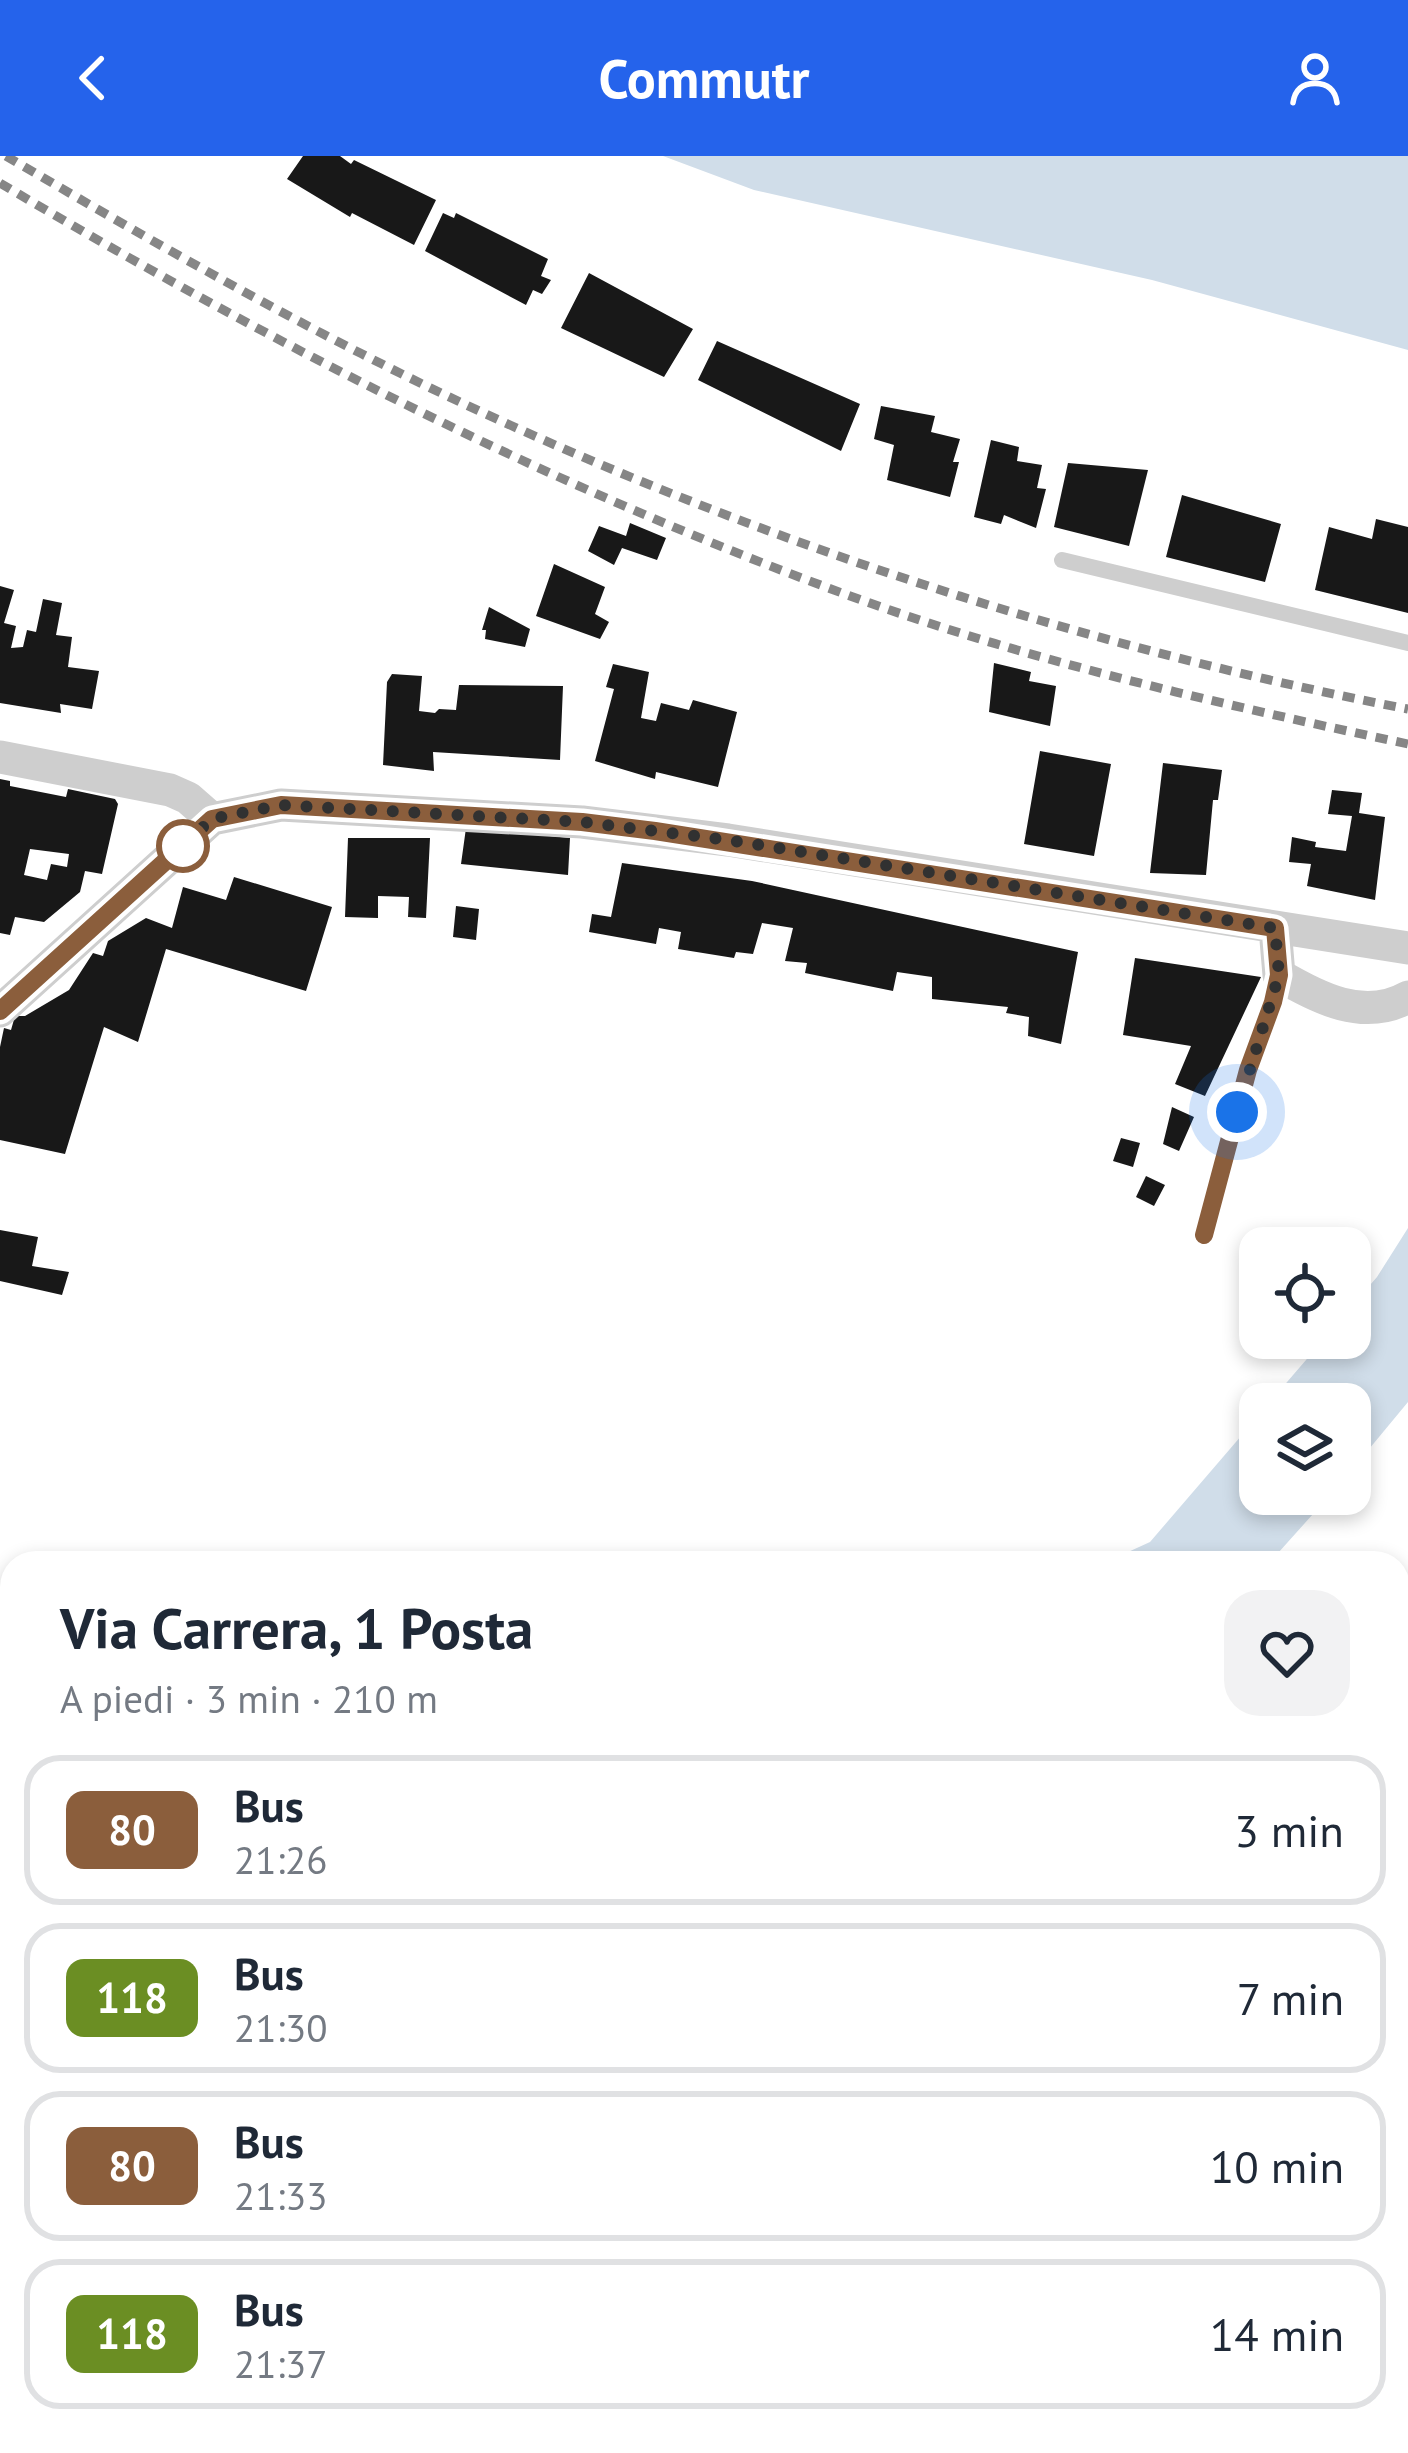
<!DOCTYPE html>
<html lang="it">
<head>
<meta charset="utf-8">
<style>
	body { margin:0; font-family:"PT Sans",sans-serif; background:#f2f2f3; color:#1f2937; height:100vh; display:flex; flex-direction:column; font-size:45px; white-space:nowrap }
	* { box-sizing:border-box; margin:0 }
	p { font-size:39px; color:#747a83 }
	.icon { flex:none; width:66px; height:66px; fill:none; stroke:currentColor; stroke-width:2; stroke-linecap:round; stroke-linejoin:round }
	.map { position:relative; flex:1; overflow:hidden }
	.side { position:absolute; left:0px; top:1395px; width:1410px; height:903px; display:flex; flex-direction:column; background:#fff; border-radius:36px 36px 0 0; box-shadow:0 6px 18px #0003 }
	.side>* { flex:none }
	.badge { padding:0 24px; border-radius:18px; font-size:42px; line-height:78px }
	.fabs { position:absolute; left:1239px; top:1071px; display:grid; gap:24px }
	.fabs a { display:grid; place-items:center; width:132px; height:132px; border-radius:24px; background:#fff; box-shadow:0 6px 18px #0003; font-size:60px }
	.you { position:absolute; width:60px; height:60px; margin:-30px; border:9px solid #fff; border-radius:50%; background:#1a73e8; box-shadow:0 0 0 18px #1a73e833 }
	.map>.badge { position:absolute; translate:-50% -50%; box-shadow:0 0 0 6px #fff }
	.round { display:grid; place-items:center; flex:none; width:126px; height:126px; border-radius:36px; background:#f2f2f3 }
	.head { display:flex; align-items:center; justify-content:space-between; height:204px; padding:0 60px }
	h1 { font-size:57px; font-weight:700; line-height:90px }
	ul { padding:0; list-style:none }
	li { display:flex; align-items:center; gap:36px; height:150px; margin:0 24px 18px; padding:0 36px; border:6px solid #e0e1e3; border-radius:36px }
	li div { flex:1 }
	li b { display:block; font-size:45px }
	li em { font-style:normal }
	li .badge { min-width:132px; font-weight:700; text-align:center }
	header { display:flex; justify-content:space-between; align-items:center; height:156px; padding:0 60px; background:#2563eb; color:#fff; font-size:54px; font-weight:700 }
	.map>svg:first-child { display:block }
</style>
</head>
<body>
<header><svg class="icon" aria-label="back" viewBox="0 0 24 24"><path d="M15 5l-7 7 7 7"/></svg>Commutr<svg class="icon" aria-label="person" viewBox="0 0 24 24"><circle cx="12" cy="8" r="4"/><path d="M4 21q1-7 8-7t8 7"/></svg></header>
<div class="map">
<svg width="1408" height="2297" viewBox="0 0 1408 2297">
	<rect width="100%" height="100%" fill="#fff"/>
	<path fill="#e3e9de" d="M1408,1642V1945L1398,1948V1645Z
		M12,2242V2286H1011L1015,2297H0V2245Z"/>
	<path fill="#d0dde9" d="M663,0H1408V194L1152,124L754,34Z
		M1408,1072V1246L1350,1316V1248H1268L1325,1182H1350V1152L1377,1121Z
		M1260,1258V1338H1331L1269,1407H1104L1150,1386Z"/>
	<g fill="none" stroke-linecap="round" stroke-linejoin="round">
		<path stroke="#c2c2c2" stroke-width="114" d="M1398,2129L1408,2126
			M1172,2297L1174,2286"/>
	</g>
	<path fill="#181818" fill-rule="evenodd" d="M303,0H340L351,8L354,4L436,44L414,89L352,57L350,61L287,23Z
		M443,57L454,62L456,57L548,103L541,120L551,124L542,138L533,134L526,149L425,95Z
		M589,117L693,173L664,221L561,172Z
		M717,185L860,248L841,295L698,224Z
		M881,250L935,260L931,276L960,283L953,306H959L950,341L887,324L894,289L874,283Z
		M991,284L1019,291L1017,305L1042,309L1037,332L1046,333L1036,372L1004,359L1001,368L974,361Z
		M1068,307L1148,314L1129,390L1054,371Z
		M1182,339L1281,368L1265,426L1166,401Z
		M1376,363L1408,371V457L1315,434L1329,371L1372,383Z
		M630,367L666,382L657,404L622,392L614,409L588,395L599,370L626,380Z
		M554,408L605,431L595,458L609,466L600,483L536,460Z
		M0,430L14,434L4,467L16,470L11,492L23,491L27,474L36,476L43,443L62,447L56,479L72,481L68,511L99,515L92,553L60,548L61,557L0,547Z
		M489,451L530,473L525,491L485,483L486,474H482Z
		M994,507L1031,516L1029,525L1056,530L1050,570L989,556Z
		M613,508L649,516L641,562L656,565L661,547L689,554L693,544L737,556L718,631L656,616L655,623L595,605L614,533L606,531Z
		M392,518L422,520L419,555L435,557L439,553L456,554L459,529L563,530L560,604L433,596L434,615L383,609L387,526Z
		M1040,595L1111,608L1094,700L1024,688Z
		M1163,607L1222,614L1218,644H1213L1206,719L1150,717Z
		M0,623L10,625V630L66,641L68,633L115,643L118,648L102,718L85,715L80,736L44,766L15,761L10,779L0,777ZM30,693L69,698L67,711L51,708L47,724L24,719Z
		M1332,634L1362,637L1359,657L1385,661L1375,744L1307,730L1311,708L1289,706L1292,681L1316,686L1315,691L1346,695L1352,660L1328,658Z
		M466,672L570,682L568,719L461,708Z
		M348,682H430L426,762L408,761L409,741L378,740V762L345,761Z
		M622,707L752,725L1078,796L1061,888L1028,880L1029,861L1006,857L1008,851L932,843V821L897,816L893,835L805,817L807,807L785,805L793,772L762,767L753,798L736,796L734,802L678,793L681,776L659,772L656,788L589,776L592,758L611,761Z
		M234,721L332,751L306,835L166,793L138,886L104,871L65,998L0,984V891L4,872L11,874L15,860H25L69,834L93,797L103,800L108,785L146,762L172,772L183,731L226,744Z
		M456,750L479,753L476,784L453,781Z
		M1135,802L1261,821L1205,940L1175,928L1191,890L1123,879Z
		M1172,951L1194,961L1179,995L1163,988Z
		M1121,982L1140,987L1133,1011L1113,1005Z
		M1146,1020L1165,1029L1154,1050L1136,1041Z
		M0,1074L38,1081L32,1110L69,1116L62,1139L0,1125Z"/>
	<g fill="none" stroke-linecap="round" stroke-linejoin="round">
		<path stroke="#cecece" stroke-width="16" d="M1062,404L1408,487
			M1204,1079L1248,915L1279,819
			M1398,1625L1408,1622
			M0,2237L12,2233"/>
		<path stroke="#cecece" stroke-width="33" d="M0,601L170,634L188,642L212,663L281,649L582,666L728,684L1408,792
			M1275,772L1279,819C1318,842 1364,866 1408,841
			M0,855L212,663"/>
		<path stroke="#868686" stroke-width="9" stroke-dasharray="12 9" stroke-linecap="butt" d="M6,0C170,96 336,191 510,269C796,398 1100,494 1408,553
			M0,27C277,191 561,336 864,445C1041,508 1225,549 1408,588"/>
	</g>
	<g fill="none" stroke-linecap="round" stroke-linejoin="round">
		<defs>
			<path id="line" d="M0,855L212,663L281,649L582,666L655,675L1275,772L1279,819L1273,846L1248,914L1204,1079"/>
		</defs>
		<use href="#line" stroke="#fff" stroke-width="27"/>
		<use href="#line" stroke="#8b5e3c" stroke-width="18"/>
		<path stroke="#313131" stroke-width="12" stroke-dasharray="0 21.6" d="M183,690L177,695L212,663L281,649L582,666L728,684L1275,772L1279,819L1237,956"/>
	</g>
	<circle fill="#fff" stroke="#8b5e3c" stroke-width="6" cx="183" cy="690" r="24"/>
</svg>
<div class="fabs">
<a><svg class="icon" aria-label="locate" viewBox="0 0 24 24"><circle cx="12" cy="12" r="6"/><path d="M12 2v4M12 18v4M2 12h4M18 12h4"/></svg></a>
<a><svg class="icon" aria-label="layers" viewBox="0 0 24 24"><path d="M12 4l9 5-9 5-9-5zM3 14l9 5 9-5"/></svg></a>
</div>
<div class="you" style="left:1237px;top:956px"></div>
<section class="side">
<div class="head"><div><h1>Via Carrera, 1 Posta</h1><p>A piedi · 3 min · 210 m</p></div><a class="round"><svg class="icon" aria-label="heart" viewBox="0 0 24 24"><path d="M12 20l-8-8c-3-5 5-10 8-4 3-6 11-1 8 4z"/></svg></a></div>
<ul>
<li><span class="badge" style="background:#8b5e3c;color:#fff">80</span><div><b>Bus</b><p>21:26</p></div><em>3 min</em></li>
<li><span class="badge" style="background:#6b8e23;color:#fff">118</span><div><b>Bus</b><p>21:30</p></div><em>7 min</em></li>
<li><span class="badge" style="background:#8b5e3c;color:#fff">80</span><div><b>Bus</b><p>21:33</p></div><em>10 min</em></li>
<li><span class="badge" style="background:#6b8e23;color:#fff">118</span><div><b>Bus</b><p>21:37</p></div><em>14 min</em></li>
</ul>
</section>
</div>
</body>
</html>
